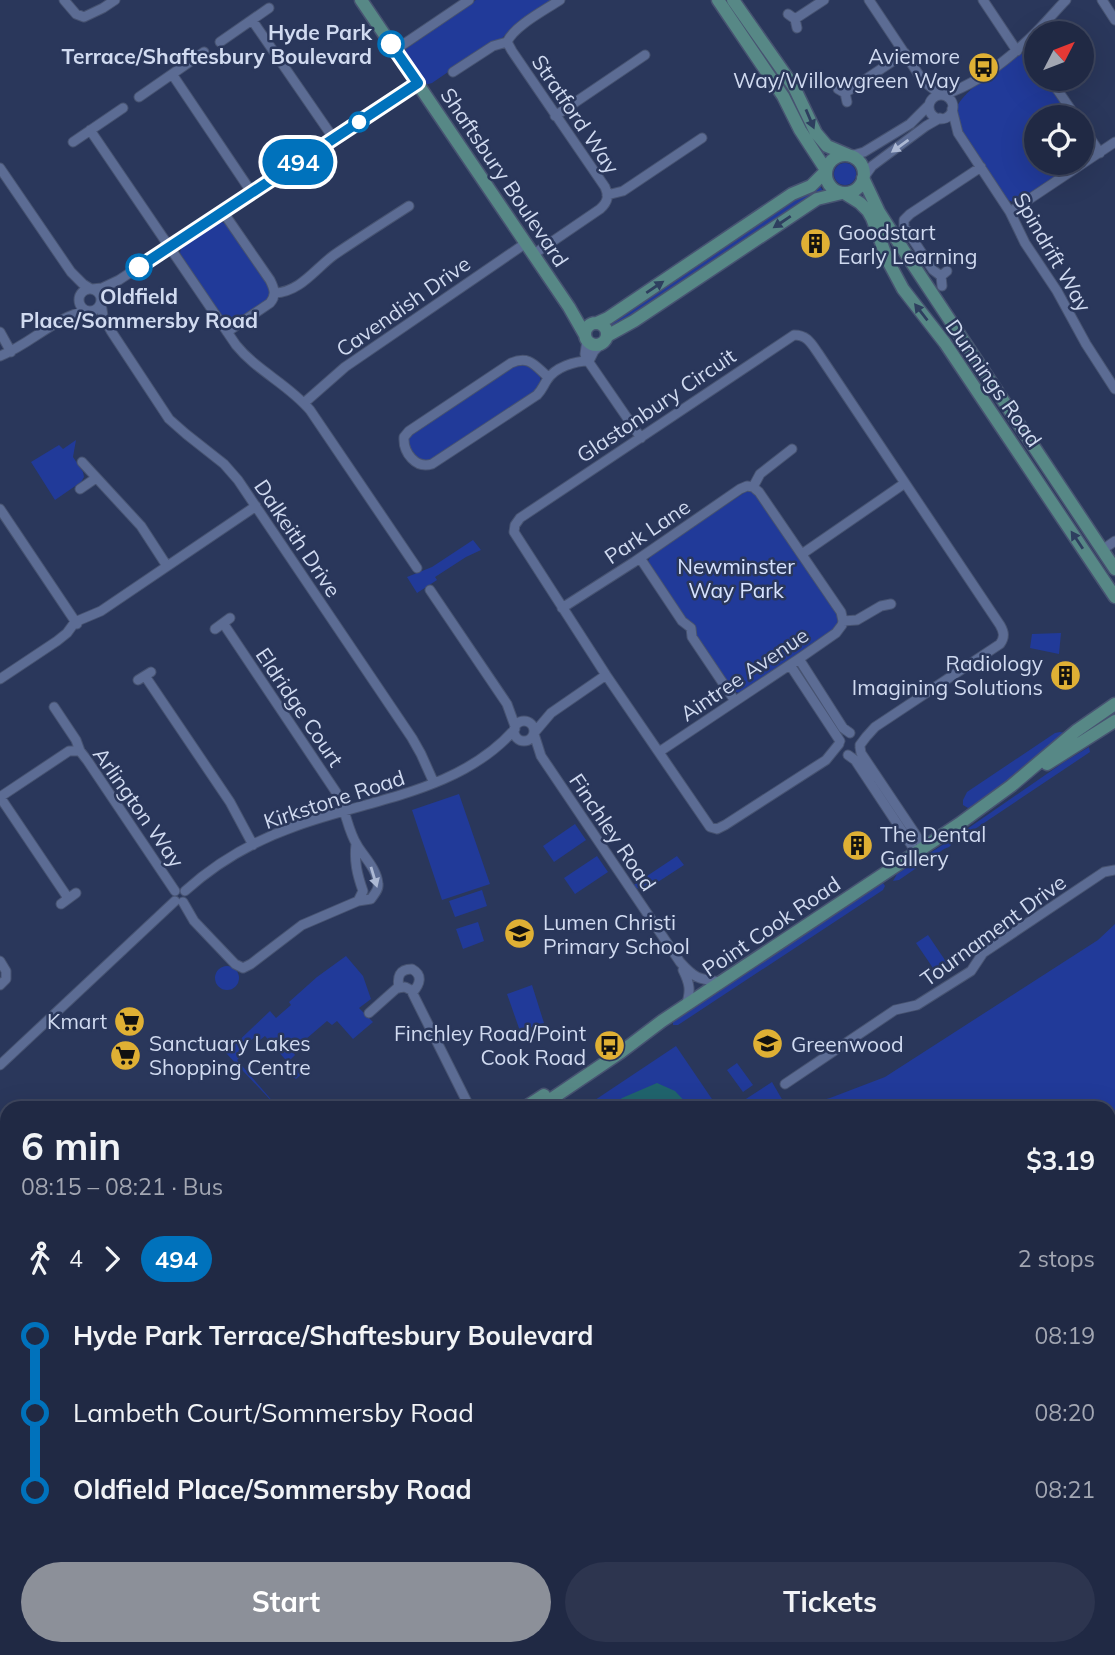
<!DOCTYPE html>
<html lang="en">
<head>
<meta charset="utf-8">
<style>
	body { margin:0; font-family:Mulish,sans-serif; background:#2d354f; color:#f1f3f6; height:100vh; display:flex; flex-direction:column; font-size:26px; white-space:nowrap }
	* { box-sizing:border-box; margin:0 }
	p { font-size:23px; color:#a2a6b2 }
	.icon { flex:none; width:38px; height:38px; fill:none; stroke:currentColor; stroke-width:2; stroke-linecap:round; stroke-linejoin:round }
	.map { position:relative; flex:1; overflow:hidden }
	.details { position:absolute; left:0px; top:1101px; width:1116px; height:555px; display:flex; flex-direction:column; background:#202944; border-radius:21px 21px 0 0; box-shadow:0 7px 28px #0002,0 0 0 2px #3d455d }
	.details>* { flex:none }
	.badge { padding:0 14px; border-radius:23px; font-size:24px; line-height:46px }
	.needle { width:46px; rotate:48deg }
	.buttons { position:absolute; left:1024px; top:21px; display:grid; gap:14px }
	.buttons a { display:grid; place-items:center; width:70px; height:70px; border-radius:50%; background:#202944; box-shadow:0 7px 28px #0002,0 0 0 2px #3d455d; font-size:35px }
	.map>.badge { position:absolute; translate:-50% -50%; box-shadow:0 0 0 4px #fff }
	.legs { display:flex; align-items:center; gap:10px; height:77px; padding:0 21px; font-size:23px }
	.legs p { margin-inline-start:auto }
	.head { display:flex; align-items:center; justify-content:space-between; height:119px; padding:0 21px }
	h1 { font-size:38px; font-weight:700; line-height:52px }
	.cta { display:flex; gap:14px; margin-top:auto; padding:14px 21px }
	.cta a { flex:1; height:80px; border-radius:42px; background:#8c9099; color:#fff; font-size:28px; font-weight:700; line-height:80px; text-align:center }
	.cta a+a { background:#2d354f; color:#f1f3f6 }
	ul { padding:0 21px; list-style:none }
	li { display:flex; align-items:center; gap:24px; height:77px; font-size:26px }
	li i { display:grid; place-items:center; width:10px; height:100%; margin:0 9px; background:currentColor }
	li i::after { content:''; width:18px; height:18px; margin:-9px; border:5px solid; border-radius:50%; background:#202944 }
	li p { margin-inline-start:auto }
	li:first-child i { background:linear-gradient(#0000 50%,currentColor 0) }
	li:last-child i { background:linear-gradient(currentColor 50%,#0000 0) }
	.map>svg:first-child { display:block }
</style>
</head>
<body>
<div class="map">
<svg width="1115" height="1655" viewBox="0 0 1115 1655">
	<rect width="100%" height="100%" fill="#2a375b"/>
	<path fill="#213a99" d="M476,0H554L509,31L500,40L489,44L432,83L425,85L405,55L406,49Z
		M1021,54C1036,54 1036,67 1036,79H1046L1072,117H1036V163H1078L1016,203L1008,200C995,181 955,132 956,111C956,95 1007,62 1021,54Z
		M834 174a11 11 0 1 1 22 0a11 11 0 1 1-22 0Z
		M819,185L824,192L630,320L610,329L606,323L777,208Z
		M219,221L226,224L229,228L269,287L271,292L268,300L231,323L226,322L222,318L180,253C182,239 203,231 214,223Z
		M527,364C539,374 546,376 535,392L427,463C414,457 409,452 407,439L410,435L511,366Z
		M76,440L73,457L83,472L84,477L81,482L55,500L31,462L59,445L63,449Z
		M747,491L754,492L841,620L838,628L739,693L733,691L648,565V561L652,554Z
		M473,540L481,550L466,557L435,577L437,580L417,593L407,577L432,567Z
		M1061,633L1059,654L1030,648L1032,634Z
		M1060,732L1066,733L1067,735L975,806L968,808L963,805V800L967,792L1055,733Z
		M1089,747L1090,752L960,839L954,838L1064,762Z
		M459,794L490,884L442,900L412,810Z
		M575,824L586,840L554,862L543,846Z
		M950,842L951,845L949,847L944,849L899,880L893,881L897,874L944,844Z
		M597,856L608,872L575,894L564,878Z
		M677,856L684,865L644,891L632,886Z
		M883,883L885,886L883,890L678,1025H673V1020L838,910Z
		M482,890L487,906L455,917L449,901Z
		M478,922L484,941L463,949L456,929Z
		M1115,924V1164L1110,1144V1108H792L830,1098L885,1077L1098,940Z
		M928,935L947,963L935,971L916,943Z
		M346,956L363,976L371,999L359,1008L373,1022L353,1039L337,1021L332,1025L327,1021L292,1051L295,1055L290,1060L300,1071L304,1068L306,1070L296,1079L293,1077L297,1073L265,1036L260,1040L256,1036L238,1051L242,1055L237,1060L275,1104L278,1102L283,1108H278L226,1053L270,1011L276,1018L291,1005L289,1002L317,977Z
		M215 978a12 12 0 1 1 24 0a12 12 0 1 1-24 0Z
		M532,985L544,1023L520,1031L507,994Z
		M676,1046L718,1108H583Z
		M737,1063L753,1085L743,1092L727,1070Z
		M772,1082L787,1108H732Z
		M1115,1343V1438L1110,1439V1364H1112L1110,1362V1344Z
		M1115,1532V1655H938L944,1648H1110V1535Z"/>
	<path fill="#20646d" d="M657,1083L675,1091L691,1108H609L622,1098Z
		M444,1649L613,1648L614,1655H436Z"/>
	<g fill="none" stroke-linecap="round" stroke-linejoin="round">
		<defs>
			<path id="street" d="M64,0L76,14L84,17L103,8L115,0
				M869,0L923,81L941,95
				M983,0L1017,51
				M1102,0L1115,20
				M788,14L795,19L797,28
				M795,19L824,0
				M252,20L334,139
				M220,42L269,8
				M507,42L512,51L605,187C609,196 608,202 600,209L534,254
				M507,42C514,26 545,10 560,0
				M1024,44L1036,58
				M395,50L469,0
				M453,72L493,46L507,42
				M172,74L252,193
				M1050,79L1076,117
				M838,89L845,93L847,102
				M845,93L905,53
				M943,95C980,83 1013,56 1040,28C1049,19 1057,9 1066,0
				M929 107a12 12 0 1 1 24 0a12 12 0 1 1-24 0Z
				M139,97L204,52
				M952,109L958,133L1010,212L1025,243L1057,291L1086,344L1115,389
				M555,116L645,55
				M1082,126L1100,153
				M90,130L236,345C257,371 288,384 310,410L417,568
				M73,142L123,108
				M850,156L864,152L910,124L929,105
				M0,168L71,272L83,284L91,289
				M864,177L872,166L926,126L940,118
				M607,195L623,191L702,138
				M223,212L270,280C274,288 277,295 270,303L227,332
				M1010,212L1115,142
				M941,276L933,270L908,232L904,227V220L910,214L981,167
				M942,286L941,276L947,271
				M79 300a11 11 0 1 1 22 0a11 11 0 1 1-22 0Z
				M92,289L102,288L119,280L417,83
				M275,293C300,292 315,269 334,255C359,238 384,222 409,206
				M101,303L103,316L111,331L169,419L186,434L224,464L238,480L412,738L421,754L434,783
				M0,332L11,352
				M587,340L585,354L586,358L641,438
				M0,356C31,344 53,318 86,311
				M589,361L594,351L601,344
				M548,377C535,366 530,355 511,363L409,431L404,437C403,453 416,469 432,464L537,395C542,390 543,386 547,380C555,367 575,361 589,361
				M304,403L345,367L526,243
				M82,462L141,526L167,566
				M753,487L759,492L841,612L843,621
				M753,487L760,474L792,449
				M80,489L96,478
				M0,509L77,624
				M1102,550L1115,541
				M802,554L905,483
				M640,558L682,621L691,628L692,637L735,701
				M430,590L507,704L515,726
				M562,608L634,562L740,489L747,486L753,487
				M843,621L857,620L881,606L891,604
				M215,629L230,618
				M799,659L843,728L850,733
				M790,665L840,741
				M145,676L230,802L253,845
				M0,679L57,641L67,633L75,622L101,611L256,506
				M138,680L151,672
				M54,707L76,740L80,751
				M514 731a10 10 0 1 1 20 0a10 10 0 1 1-20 0Z
				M534,733L551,713L606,675
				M534,734L541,756L680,962C695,979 699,979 721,982
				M839,744L826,760L725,825L717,829L710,827L606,675L514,532L515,525L520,518L794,335C807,335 811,343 818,353L1000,625C1004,632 1005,637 1000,644L875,727L866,737L860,745
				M860,747L861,753L924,847
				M659,752L803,656L836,633L842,625L843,621
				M848,755L855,760L916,852
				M356,844C354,861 357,874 363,891L358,901
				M185,891C216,863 256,840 296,826C370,799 460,792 515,729
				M68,898L0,797L69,751H80L87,760L175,891
				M183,902L194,921L235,964L243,968L251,964L302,925L358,901L371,899C374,894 379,890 378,884C377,869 364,857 357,845C347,829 346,809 336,792L223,623
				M61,904L76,893
				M0,961L6,971V979L0,985
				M683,970C690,984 691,991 686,1006
				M399,988C397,977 399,969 412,969C423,975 420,984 413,992
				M369,1013L397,988L405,987L411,990L470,1108
				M0,1065L175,901
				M785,1084L895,1010L917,1005L971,971L983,953L1104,872L1115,870
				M1110,1260L1115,1261
				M1110,1489L1115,1487
				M0,1637L7,1648
				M126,1648L130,1655
				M186,1648L191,1655
				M660,1648V1655
				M297,1655L301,1648
				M783,1655L784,1648
				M852,1655L858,1648
				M867,1655L872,1648
				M885,1655L891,1648"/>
			<path id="secondary" d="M361,0L569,307L585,335
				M718,0L783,96L800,130L826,170
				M733,0L794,87L816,133L827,146L848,155
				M826 174a19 19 0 1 1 38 0a19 19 0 1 1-38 0Z
				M863,178L879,212L906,254L1115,569
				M844,193L860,203L868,211L872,218L888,261L903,289L945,343L1115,597
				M585 334a11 11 0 1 1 22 0a11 11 0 1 1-22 0Z
				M597,323L608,318L792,194L811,186L826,171
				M607,336L634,321L817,199L842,193
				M1047,764L1115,721
				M524,1108L544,1095
				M538,1108L621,1052L662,1021L959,824L1011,786L1076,731L1115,704
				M0,1164L7,1172
				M0,1184L7,1192
				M1110,1452L1115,1451
				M0,1457L7,1451
				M1110,1466L1115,1465
				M367,1655L371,1648
				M390,1655L398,1648"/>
		</defs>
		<use href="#street" stroke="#475371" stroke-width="11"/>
		<use href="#secondary" stroke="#475371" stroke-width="15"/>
		<use href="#street" stroke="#5c6c94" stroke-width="9"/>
		<use href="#secondary" stroke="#578886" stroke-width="12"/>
	</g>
	<defs><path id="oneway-solid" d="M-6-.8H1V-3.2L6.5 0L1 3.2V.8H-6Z" transform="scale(1.75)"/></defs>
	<g fill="#2e3f5f">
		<use href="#oneway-solid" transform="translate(810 119) rotate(67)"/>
		<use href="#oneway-solid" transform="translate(782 222) rotate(146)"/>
		<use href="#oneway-solid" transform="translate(655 287) rotate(-34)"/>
		<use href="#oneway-solid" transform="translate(921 312) rotate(-128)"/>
		<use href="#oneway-solid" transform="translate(1077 540) rotate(-124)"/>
	</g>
	<g fill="#adb9d4">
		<use href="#oneway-solid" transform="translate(900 146) rotate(144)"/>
		<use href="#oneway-solid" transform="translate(374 877) rotate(73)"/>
	</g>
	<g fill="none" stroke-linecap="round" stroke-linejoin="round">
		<defs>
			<path id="line-1" d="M139,267L418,83L391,44"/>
		</defs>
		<use href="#line-1" stroke="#fff" stroke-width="16"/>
		<use href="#line-1" stroke="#0072bc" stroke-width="10"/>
	</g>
	<defs>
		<symbol id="bus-disc" viewBox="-11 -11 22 22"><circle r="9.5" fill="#dfb034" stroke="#2a375b"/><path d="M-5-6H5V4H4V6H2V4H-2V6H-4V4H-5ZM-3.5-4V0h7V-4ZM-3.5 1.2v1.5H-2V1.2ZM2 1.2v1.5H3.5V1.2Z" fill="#111"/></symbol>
		<symbol id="building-disc" viewBox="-11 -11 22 22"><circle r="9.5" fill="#dfb034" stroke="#2a375b"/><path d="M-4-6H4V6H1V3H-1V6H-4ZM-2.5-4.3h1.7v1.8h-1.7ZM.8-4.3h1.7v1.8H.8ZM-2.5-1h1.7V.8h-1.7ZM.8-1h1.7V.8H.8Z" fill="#111"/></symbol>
		<symbol id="school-disc" viewBox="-11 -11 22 22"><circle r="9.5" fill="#dfb034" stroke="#2a375b"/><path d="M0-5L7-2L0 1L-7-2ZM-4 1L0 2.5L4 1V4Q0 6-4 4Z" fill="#111"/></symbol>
		<symbol id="supermarket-disc" viewBox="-11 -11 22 22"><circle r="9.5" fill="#dfb034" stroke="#2a375b"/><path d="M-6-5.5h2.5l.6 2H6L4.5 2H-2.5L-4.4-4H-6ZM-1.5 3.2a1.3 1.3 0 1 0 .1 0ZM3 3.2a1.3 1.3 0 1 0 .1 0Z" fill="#111"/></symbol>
	</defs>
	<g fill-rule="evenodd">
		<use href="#bus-disc" x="966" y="50" width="35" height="35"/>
		<use href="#building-disc" x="798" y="226" width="35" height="35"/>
		<use href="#building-disc" x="1048" y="658" width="35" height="35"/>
		<use href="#building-disc" x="840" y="828" width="35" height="35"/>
		<use href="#school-disc" x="502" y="916" width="35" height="35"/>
		<use href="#supermarket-disc" x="112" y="1004" width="35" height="35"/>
		<use href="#school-disc" x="750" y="1026" width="35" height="35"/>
		<use href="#bus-disc" x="592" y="1028" width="35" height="35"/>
		<use href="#supermarket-disc" x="108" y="1038" width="35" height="35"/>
	</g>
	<g fill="#fff" stroke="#0072bc" stroke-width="3.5">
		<circle cx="391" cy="44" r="12"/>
		<circle cx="359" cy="122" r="9"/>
		<circle cx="139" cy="267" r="12"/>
	</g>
	<g text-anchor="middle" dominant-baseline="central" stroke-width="5" stroke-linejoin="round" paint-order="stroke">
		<g font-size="21" font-weight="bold" fill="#d0daf0" stroke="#2a375b" text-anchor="end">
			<text x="372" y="32">Hyde Park<tspan x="372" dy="24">Terrace/Shaftesbury Boulevard</tspan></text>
			<text x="139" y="296" text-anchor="middle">Oldfield<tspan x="139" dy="24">Place/Sommersby Road</tspan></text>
		</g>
		<g font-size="21" fill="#d0daf0" stroke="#2a375b" text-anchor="start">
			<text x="960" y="56" text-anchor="end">Aviemore<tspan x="960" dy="24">Way/Willowgreen Way</tspan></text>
			<text x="838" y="232">Goodstart<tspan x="838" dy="24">Early Learning</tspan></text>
			<text x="1043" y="663" text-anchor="end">Radiology<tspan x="1043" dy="24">Imagining Solutions</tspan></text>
			<text x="880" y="834">The Dental<tspan x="880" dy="24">Gallery</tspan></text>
			<text x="543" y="922">Lumen Christi<tspan x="543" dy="24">Primary School</tspan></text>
			<text x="107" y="1021" text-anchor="end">Kmart</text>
			<text x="586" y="1033" text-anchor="end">Finchley Road/Point<tspan x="586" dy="24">Cook Road</tspan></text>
			<text x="149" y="1043">Sanctuary Lakes<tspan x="149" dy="24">Shopping Centre</tspan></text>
			<text x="791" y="1044">Greenwood</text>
		</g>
		<g font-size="21" fill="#d0daf0" stroke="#2a375b">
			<text transform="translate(576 114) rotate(56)">Stratford Way</text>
			<text transform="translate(505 177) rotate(56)">Shaftsbury Boulevard</text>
			<text transform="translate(1053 252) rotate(60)">Spindrift Way</text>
			<text transform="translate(403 306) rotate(-35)">Cavendish Drive</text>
			<text transform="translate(994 383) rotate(55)">Dunnings Road</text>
			<text transform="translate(656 405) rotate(-34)">Glastonbury Circuit</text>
			<text transform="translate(647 531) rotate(-34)">Park Lane</text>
			<text transform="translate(298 538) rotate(56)">Dalkeith Drive</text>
			<text transform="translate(744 674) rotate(-34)">Aintree Avenue</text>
			<text transform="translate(300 707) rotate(56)">Eldridge Court</text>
			<text transform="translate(334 799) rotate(-18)">Kirkstone Road</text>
			<text transform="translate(139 807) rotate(55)">Arlington Way</text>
			<text transform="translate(613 832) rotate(56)">Finchley Road</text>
			<text transform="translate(771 926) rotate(-34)">Point Cook Road</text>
			<text transform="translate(993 930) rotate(-36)">Tournament Drive</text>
		</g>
		<g font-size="21" fill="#d7e3ff" stroke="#2a375b">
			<text x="736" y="566">Newminster<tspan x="736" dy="24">Way Park</tspan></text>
		</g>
	</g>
</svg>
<div class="buttons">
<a><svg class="needle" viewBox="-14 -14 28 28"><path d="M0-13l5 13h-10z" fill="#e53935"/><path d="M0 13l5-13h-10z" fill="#a2a6b2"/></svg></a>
<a><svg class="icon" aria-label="locate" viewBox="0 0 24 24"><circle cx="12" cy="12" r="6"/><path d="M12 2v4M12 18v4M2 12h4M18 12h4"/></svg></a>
</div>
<b class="badge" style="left:298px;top:162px;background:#0072bc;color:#fff">494</b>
<section class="details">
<div class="head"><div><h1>6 min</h1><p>08:15 – 08:21 · Bus</p></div><b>$3.19</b></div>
<div class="legs"><svg class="icon" aria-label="walk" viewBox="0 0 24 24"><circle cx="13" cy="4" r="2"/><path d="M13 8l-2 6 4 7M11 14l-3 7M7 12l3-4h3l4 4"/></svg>4<svg class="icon" aria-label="forward" viewBox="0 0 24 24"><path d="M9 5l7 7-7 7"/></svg><b class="badge" style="background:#0072bc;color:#fff">494</b><p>2 stops</p></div>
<ul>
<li><i style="color:#0072bc"></i><b>Hyde Park Terrace/Shaftesbury Boulevard</b><p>08:19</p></li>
<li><i style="color:#0072bc"></i><span>Lambeth Court/Sommersby Road</span><p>08:20</p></li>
<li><i style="color:#0072bc"></i><b>Oldfield Place/Sommersby Road</b><p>08:21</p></li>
</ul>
<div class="cta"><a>Start</a><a>Tickets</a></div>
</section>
</div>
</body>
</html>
